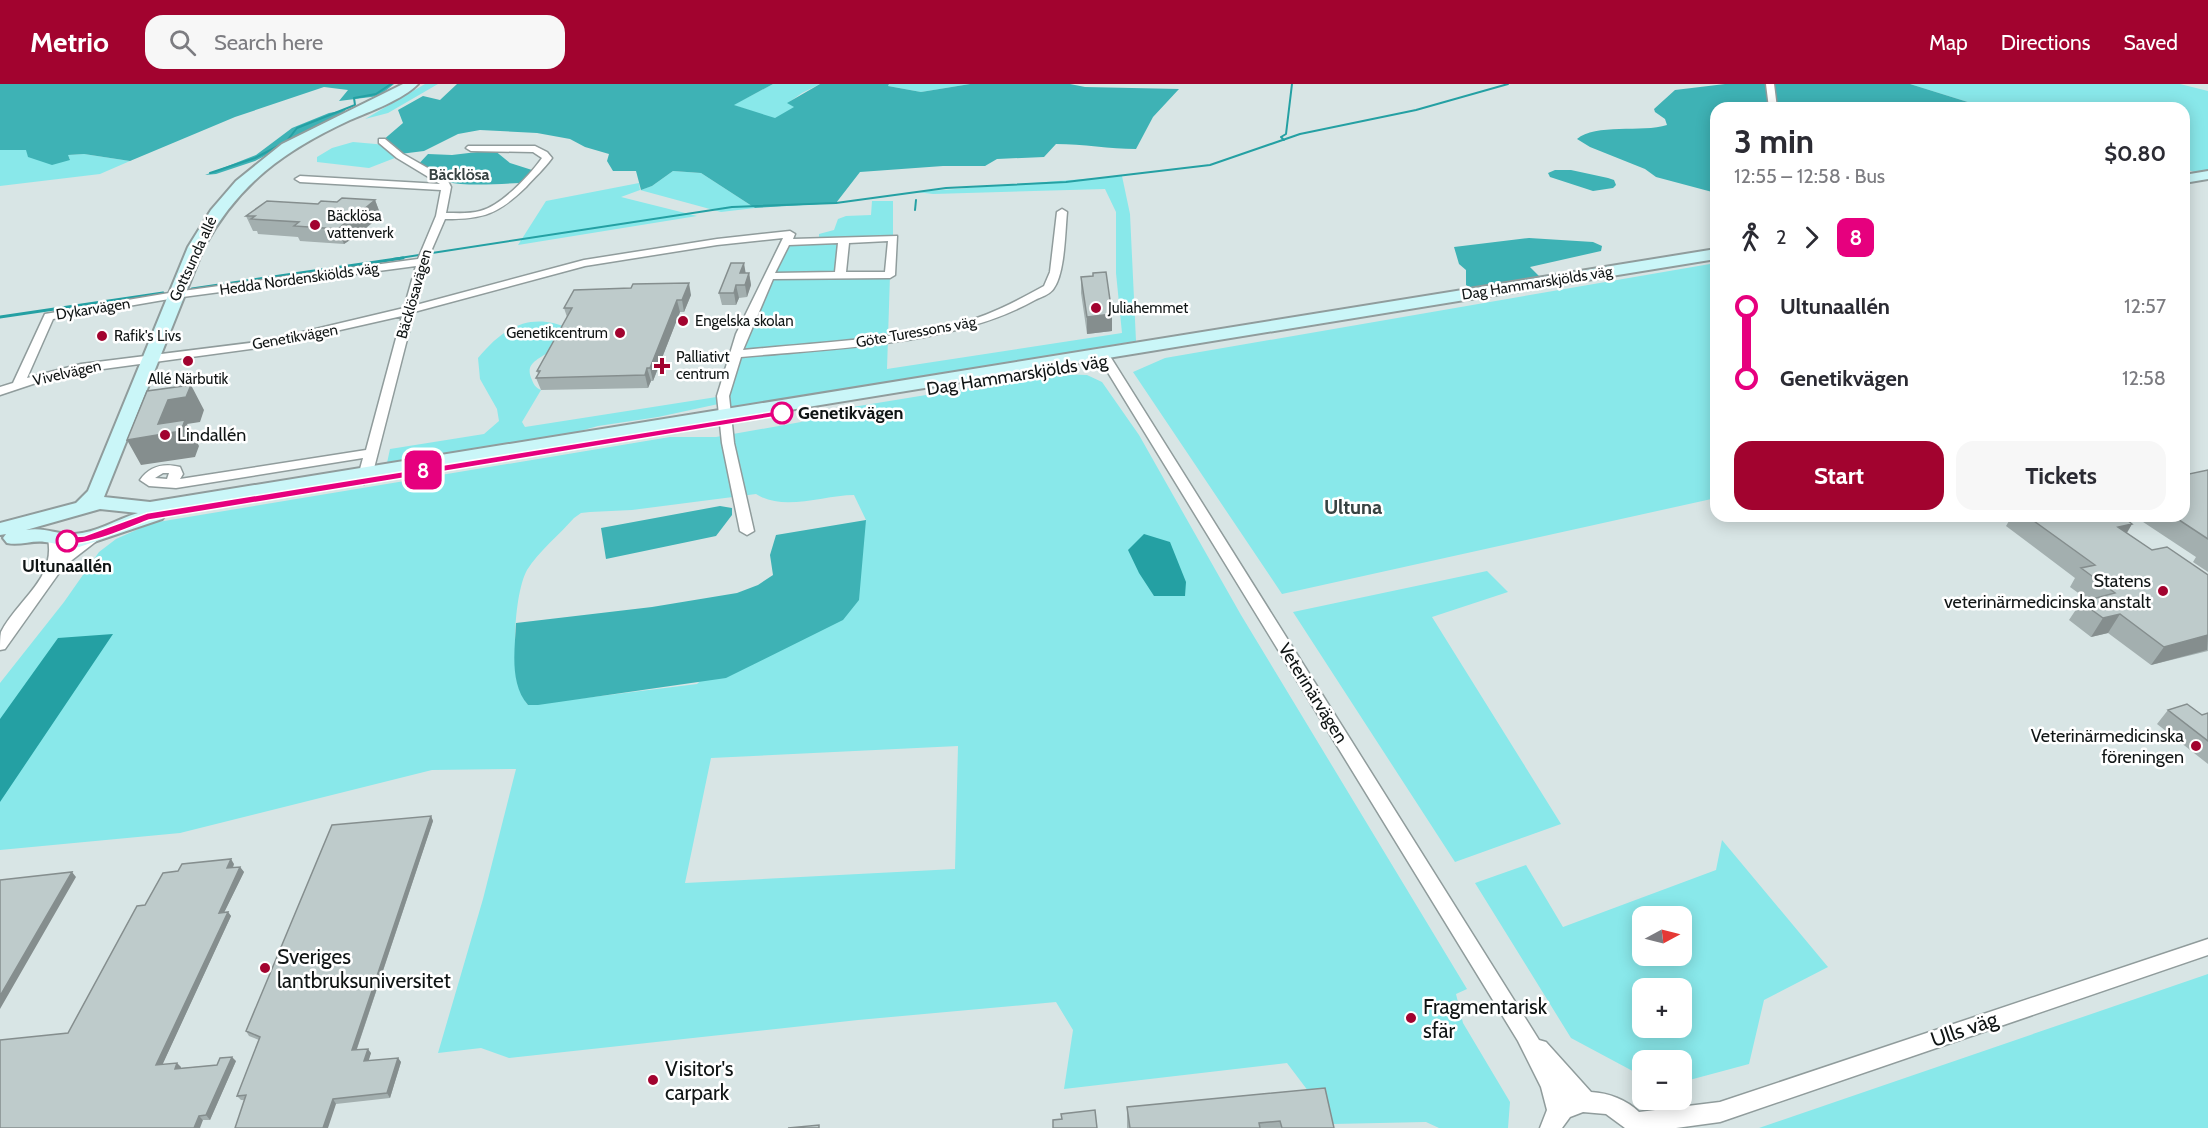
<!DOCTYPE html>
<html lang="en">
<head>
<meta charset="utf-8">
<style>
	body { margin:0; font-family:Cabin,sans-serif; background:#f7f7f7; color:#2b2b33; height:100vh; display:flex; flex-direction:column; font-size:22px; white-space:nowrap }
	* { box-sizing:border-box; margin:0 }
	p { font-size:20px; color:#7c7c81 }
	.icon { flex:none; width:33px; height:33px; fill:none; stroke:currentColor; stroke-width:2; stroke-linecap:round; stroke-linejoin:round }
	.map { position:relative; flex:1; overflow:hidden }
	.details { position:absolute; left:1710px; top:18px; width:480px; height:420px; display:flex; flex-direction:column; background:#fff; border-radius:18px; box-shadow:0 3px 15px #0003 }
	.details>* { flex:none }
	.badge { padding:0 12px; border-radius:9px; font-size:21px; line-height:39px }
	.needle { width:39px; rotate:83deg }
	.buttons { position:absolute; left:1632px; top:822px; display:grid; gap:12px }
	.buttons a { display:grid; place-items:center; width:60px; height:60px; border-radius:12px; background:#fff; box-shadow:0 3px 15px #0003; font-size:30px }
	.map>.badge { position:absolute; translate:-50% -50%; box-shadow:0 0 0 3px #fff }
	.legs { display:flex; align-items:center; gap:9px; height:66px; padding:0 24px; font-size:20px }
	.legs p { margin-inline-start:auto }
	.summary { display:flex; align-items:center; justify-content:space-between; height:102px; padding:0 24px }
	h1 { font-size:33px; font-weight:800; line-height:45px }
	.cta { display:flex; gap:12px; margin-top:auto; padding:12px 24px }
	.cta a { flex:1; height:69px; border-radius:18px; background:#a2032f; color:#fff; font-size:24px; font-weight:800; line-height:69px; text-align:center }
	.cta a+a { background:#f7f7f7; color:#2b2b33 }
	ul { padding:0 24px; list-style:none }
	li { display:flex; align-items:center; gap:21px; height:72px; font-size:22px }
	li i { display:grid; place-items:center; width:9px; height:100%; margin:0 8px; background:currentColor }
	li i::after { content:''; width:15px; height:15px; margin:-8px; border:4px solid; border-radius:50%; background:#fff }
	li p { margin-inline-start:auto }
	li:first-child i { background:linear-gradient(#0000 50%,currentColor 0) }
	li:last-child i { background:linear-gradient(currentColor 50%,#0000 0) }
	header { display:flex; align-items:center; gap:36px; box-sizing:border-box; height:84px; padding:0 30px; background:#a2032f; color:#fff }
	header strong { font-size:28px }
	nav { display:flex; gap:33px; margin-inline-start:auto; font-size:21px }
	.search { width:420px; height:54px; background:#f7f7f7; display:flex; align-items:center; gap:15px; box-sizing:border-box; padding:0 21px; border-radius:18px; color:#7c7c81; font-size:22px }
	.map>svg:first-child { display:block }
</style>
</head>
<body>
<header>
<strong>Metrio</strong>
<div class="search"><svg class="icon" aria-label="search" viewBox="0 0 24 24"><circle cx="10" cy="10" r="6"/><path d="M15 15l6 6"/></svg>Search here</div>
<nav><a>Map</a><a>Directions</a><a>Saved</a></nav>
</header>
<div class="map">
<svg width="2208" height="1044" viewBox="0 0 2208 1044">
	<rect width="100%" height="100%" fill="#d8e5e5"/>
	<path fill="#89e8ea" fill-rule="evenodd" d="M425,0H438L388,29L365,35Z
		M773,0H820L802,9L788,19L795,23L775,35L733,21Z
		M889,0H970L921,8L888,2Z
		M1910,0H2180L2208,7V87L2205,91L2184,85V24H1987Z
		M353,58L387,61L400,72L369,84L317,78V73L332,64Z
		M0,66H26L70,75L67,71L84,70L130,77L100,90L0,102Z
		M673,87L701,89L755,124L721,128L640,106L621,113L697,132L518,161L546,117L639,99L640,106L652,102Z
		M1122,92L1130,130L1136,257L733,324L723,319L658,333L598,342L569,350L387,379L390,365L484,350L499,337L497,325L480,295L478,274C504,243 530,227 571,245C564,253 558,261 550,267C538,276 524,279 532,296C534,301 535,303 541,306L522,338L525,343L723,312L786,158L819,156V150L834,146L838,135L846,132L871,131L872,117H893V154L844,155L840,191H890L887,285L1122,249L1116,189V128L1105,105L933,110L917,108Z
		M1710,180L1716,183V414L1282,510L1133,288L1165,274Z
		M1055,290L1087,291L1102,298L1139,351L1241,531L1467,905L1456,910L1463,939L1510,1018L1508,1044H1439L1426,1038L1333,1040L1287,979L1064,1005L1073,946L1056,918L858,936L509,974L481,964L438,969L483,815L516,685L432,686L180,749L0,766V599L64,518L99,468L116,455L152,439L670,353H716L801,338L822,328ZM756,410C783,428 824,411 854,411L866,436L697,600L528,621C509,598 513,511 527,486C539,467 559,451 574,434L581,429L590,428L632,426ZM958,662L955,785L685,799L711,674Z
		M1487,487L1508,508L1432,533L1561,740L1455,778L1293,528Z
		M1722,756L1828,883L1764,916L1749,980L1682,998V976H1642V992L1571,954L1475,799L1526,781L1563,843L1716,786ZM1642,832H1682V872H1642ZM1642,904H1682V944H1642Z
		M2208,890V1044H1759Z"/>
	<path fill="#3eb2b5" d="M0,0H394L379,12L339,17L348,6L324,3L235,33L130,77L84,70L68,71L70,76L52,81L28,73L26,66H0Z
		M457,0H773L734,21L775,34L794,23L787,19L820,0H889L888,2L921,8L970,0H1070L1085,3L1179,5L1153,33L1136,65C1110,65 1083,60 1056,60L1044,73L997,75L985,82H943L860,88L836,119L755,124L701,89L673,87L652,102L641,106L636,87H613L607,77L609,70L585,63L570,55L537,49L480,46L458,50L424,67L400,70L382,57L403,39L398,26L423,12L440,16Z
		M1725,0H1910L1987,24H1716V109L1656,93L1645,85L1590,63L1577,55C1595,39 1642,49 1667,41L1665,35L1655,28L1654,25L1675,6Z
		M345,26L346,30L255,77L216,90L205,91L256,71L292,44L329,29Z
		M494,66L510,79L532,86L520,99C485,100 445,106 414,85L428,70L452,71Z
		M1555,86H1571L1608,94L1614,96L1616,101L1613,104L1593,107L1550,93L1548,89Z
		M1529,154L1593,158L1602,162L1601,167L1530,183L1541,194L1473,205L1466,201V186L1459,180L1454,163Z
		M720,422L732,424V431L716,452L606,475L601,444Z
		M866,436L859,516L843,536L726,594L538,621H528C509,599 515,565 516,539L652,523L737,509L758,501L773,491L770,471L776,451Z"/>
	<path fill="#24a0a3" d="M1144,450L1170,458L1186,498L1185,512H1154L1139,489L1128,466Z
		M113,550L0,718V635L58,554Z"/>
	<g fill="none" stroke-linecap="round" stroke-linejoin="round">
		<path stroke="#24a0a3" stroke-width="2" d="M1284,56L1281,53L1286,50L1292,0
			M210,89L255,74L286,58L297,44L355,21L354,14L376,10L391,0
			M915,126L916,116
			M393,175L732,123L836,119L946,104L1066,98L1210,81L1300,50L1416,26L1508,0"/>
		<path stroke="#24a0a3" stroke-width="3" d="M192,205L403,174
			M0,233L163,209"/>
		<defs>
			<path id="street" d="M1766,0H1774L1777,24H1769Z
				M379,55H385L403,70L447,95L451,103L446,129C457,129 470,130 480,127C501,122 530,91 542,74L533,68L471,67L466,64L468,62H535L547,68L552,74C544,85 535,93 526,103C498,130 484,135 445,135L429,172L416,221L584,176L717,155L790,147L795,150L793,155L897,152L895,191L890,194L773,195L743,266C812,259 884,256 952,241C985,234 1015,218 1044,202L1050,188L1057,128L1062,125L1067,128C1065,148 1065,188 1054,204C1051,210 1041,213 1035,216C953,262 833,264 741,273L729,312L734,359L754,447L747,451L740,447L722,359L717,312L736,250L783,154L717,161L585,182L414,228L371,396L364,400L357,396L363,374L176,404L149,402L140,396C150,382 163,379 180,383L183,390L180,395L366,366L402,232L265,263L81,288L51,294L0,311V303L13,299L45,230L175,208L418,175L436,132L441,106L300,98L295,95L300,92L440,100L397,74L379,59ZM888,157L885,188H846L849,159ZM838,159L835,188L775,189L789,161ZM416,182L404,224L265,257L81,280L27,294L53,235L175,214ZM163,389H169L167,395L155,394Z
				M1102,265L1108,269L1539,956L1546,958L1591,1008C1609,1009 1627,1016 1639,1028L1720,1018L2208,855V871L1720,1038L1676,1044H1625L1606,1030L1583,1028L1570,1033L1562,1044H1540L1547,1026L1541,1003L1518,957L1096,269Z
				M96,448L103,452L72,476L59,489L5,565L0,566C0,560 0,553 1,548C18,515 56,495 48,455L50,452H60L65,467L76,458Z"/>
			<path id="secondary" d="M403,0H418C404,15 369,28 350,36C285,66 239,99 204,163L104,413L150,418L1716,165V175L163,428L165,431L162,435L79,463C67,464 57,459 45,458C32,456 20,462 7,459L3,454L6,450L0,451V439L76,419L88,407L188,163L211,126L236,97L282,60ZM100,425L138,429C117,435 96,449 74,450C57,451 46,443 26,446Z
				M2208,87V95L2184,99V91Z"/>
		</defs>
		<use href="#street" stroke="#909c9c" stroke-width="3"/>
		<use href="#secondary" stroke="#909c9c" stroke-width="4"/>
		<use href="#street" fill="#fff" fill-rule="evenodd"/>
		<use href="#secondary" fill="#caf6f8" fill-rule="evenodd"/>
	</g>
	<path fill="#a3afaf" d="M375,116L381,132L367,143L368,146L356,156H350L344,160L300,157L298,153L258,150L257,147H253L246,132L318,120Z
		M746,189H749L751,201L747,213L739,214L736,221H722L719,209Z
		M1093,189L1112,247L1087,250L1081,209V193L1093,192Z
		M691,211L684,228H680L653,297H651L648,304L541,306L536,294L538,290L537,287L567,233L564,224Z
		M2208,386V488L2193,478L2196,473L2134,432H2184Z
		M2012,432H2122L2132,440L2127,449L2152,466L2208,491V567L2151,581L2108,549L2091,553L2069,536L2081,518L2088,516L2070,503L2075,494L2006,442Z
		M2168,626L2202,631L2208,629V680L2157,640Z
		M431,732L433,737L357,965L371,969L368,977L398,974L401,978L390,1014L336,1020L241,1016L237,1012L259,956L249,952L246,947Z
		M234,780L233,784L240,783L244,788L224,828H228L231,832L162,981L181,983V984L217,981L236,977L210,1036H203L68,949L145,821Z
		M1325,1004L1334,1044H1127V1023Z"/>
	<path fill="#858e8e" d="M375,116L381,132L367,143L368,146L356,156L350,140L357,131Z
		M344,140L350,156L344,160L338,145Z
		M744,179L746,191L740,189Z
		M749,189L751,201L747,213L745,201Z
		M689,199L691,211L684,228L682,216Z
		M736,201L739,214L736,221L734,209Z
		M677,216L680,228L653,297L650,284Z
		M1112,230V247L1087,250V233Z
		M647,284L651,297L648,304L645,291Z
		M191,301L204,326L200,338L187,340L199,362L195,373L141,381L127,356L158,340L168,316Z
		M2132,440L2121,458L2118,443Z
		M2120,530L2108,549L2091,553L2103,534Z
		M2208,551L2207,566L2151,581L2164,563Z
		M431,732L433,737L355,970L352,966Z
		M231,775L234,780L230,789L227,784Z
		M240,783L244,788L222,833L219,829Z
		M72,788L76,793L0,925V912Z
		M228,828L231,832L160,986L156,981Z
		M368,965L371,969L367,982L364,977Z
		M232,973L236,977L210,1036L206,1031Z
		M398,974L401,978L390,1014L387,1009Z
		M177,979L181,983L179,990L175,985Z
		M333,1015L336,1020L328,1044H323Z
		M199,1032L203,1036L200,1044H194Z"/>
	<path fill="#becbcb" stroke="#858e8e" stroke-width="1.5" d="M342,114L375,116L357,131H362L350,140H344L338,145L294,142L299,138L251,135L255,132H246L267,117L318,120L321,117L337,118Z
		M731,179H744L740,189H749L745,201H736L734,209H719Z
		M1106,188L1112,230L1087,233L1081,193L1093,192V189Z
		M689,199L682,216H677L650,284H647L645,291L536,294L540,287H537L572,224H564L574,206L631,204L633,200Z
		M191,301L186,313L168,316L158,340L185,336L181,347L127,356L147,307Z
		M2208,386V455L2173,432H2184V391Z
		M2027,432H2122L2132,440L2118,443L2152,466L2167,463L2208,491V551L2164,563L2120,530L2103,534L2081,518L2115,509L2081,484L2095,481Z
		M2187,620L2202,631L2208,629V657L2168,626Z
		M431,732L352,966L368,965L364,977L398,974L387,1009L333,1015L323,1044H235L246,1011L237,1012L260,953L246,947L332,741Z
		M231,775L227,784L240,783L219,829L228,828L156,981L177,979L175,985L217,981L220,974L232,973L206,1031L199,1032L194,1044H0V956L68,949L137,822L145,821L163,789L178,787L182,780Z
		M72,788L0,912V796Z
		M1325,1004L1334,1044H1282L1280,1037L1259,1039L1260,1044H1130L1127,1023Z
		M1095,1026L1097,1044H1053V1036L1062,1035L1061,1030Z
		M819,1041V1044H788Z"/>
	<path fill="#e6007e" stroke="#fff" stroke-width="1.5" d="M782,326L785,327V331L149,436C132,442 76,468 62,457L67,453L84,452L147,429Z"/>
	<g fill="#a2032f" stroke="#fff" stroke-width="2">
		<circle cx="315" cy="141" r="6"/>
		<circle cx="1096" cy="224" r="6"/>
		<circle cx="683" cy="237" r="6"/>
		<circle cx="620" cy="249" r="6"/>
		<circle cx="102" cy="252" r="6"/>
		<circle cx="188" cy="277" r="6"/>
		<path d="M659 273h6v6h6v6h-6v6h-6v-6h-6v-6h6z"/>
		<circle cx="165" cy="351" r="6"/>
		<circle cx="2163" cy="507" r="6"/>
		<circle cx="2196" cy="662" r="6"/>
		<circle cx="265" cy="884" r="6"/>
		<circle cx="1411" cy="934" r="6"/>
		<circle cx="653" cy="996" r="6"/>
	</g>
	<g fill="#fff" stroke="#e6007e" stroke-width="3">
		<circle cx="782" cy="329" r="10"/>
		<circle cx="67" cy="457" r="10"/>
	</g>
	<g text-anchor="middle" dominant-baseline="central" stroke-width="5" stroke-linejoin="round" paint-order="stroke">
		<g font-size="15" fill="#101515" stroke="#fff" text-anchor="start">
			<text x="327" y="132">Bäcklösa<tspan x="327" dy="17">vattenverk</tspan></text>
			<text x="1108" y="224">Juliahemmet</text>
			<text x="695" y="237">Engelska skolan</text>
			<text x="608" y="249" text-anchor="end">Genetikcentrum</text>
			<text x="114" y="252">Rafik's Livs</text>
			<text x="676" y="273">Palliativt<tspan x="676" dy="17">centrum</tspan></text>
			<text x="188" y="295" text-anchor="middle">Allé Närbutik</text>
		</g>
		<g font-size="15" fill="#101515" stroke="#fff">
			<text transform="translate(193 175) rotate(-65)">Gottsunda allé</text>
			<text transform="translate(299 195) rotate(-8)">Hedda Nordenskiölds väg</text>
			<text transform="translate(1537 199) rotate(-9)">Dag Hammarskjölds väg</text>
			<text transform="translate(414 210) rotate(-74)">Bäcklösavägen</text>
			<text transform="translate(93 225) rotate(-9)">Dykarvägen</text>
			<text transform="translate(916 248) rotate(-10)">Göte Turessons väg</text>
			<text transform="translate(295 253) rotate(-10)">Genetikvägen</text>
			<text transform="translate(67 289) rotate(-13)">Vivelvägen</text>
		</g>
		<g font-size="16" font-weight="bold" fill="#384343" stroke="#fff">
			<text x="459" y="90">Bäcklösa</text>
		</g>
		<g font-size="18" fill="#101515" stroke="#fff">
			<text transform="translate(1017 291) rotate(-9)">Dag Hammarskjölds väg</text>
			<text transform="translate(1313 609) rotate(58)">Veterinärvägen</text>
		</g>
		<g font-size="18" font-weight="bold" fill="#101515" stroke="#fff" text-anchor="start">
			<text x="798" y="329">Genetikvägen</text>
			<text x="67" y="482" text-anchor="middle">Ultunaallén</text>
		</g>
		<g font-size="18" fill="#101515" stroke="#fff" text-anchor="end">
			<text x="177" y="351" text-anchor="start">Lindallén</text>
			<text x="2151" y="497">Statens<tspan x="2151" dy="21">veterinärmedicinska anstalt</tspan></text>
			<text x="2184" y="652">Veterinärmedicinska<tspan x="2184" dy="21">föreningen</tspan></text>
		</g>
		<g font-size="20" font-weight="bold" fill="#384343" stroke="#fff">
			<text x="1353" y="423">Ultuna</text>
		</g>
		<g font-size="21" fill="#101515" stroke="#fff" text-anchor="start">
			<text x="277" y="872">Sveriges<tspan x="277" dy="24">lantbruksuniversitet</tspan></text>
			<text x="1423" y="922">Fragmentarisk<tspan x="1423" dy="24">sfär</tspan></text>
			<text x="665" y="984">Visitor's<tspan x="665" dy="24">carpark</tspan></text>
		</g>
		<g font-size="21" fill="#101515" stroke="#fff">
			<text transform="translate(1964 945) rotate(-19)">Ulls väg</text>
		</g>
	</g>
</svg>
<div class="buttons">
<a><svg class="needle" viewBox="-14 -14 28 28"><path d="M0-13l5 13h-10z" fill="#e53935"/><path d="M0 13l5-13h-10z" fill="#7c7c81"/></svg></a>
<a>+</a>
<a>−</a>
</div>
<b class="badge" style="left:423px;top:386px;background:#e6007e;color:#fff">8</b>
<section class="details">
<div class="summary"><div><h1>3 min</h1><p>12:55 – 12:58 · Bus</p></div><b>$0.80</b></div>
<div class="legs"><svg class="icon" aria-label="walk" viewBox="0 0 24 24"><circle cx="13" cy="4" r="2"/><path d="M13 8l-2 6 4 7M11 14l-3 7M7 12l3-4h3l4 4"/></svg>2<svg class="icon" aria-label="forward" viewBox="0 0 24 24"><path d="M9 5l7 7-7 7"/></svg><b class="badge" style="background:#e6007e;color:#fff">8</b></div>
<ul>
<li><i style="color:#e6007e"></i><b>Ultunaallén</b><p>12:57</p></li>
<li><i style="color:#e6007e"></i><b>Genetikvägen</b><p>12:58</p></li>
</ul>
<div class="cta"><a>Start</a><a>Tickets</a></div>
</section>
</div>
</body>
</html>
